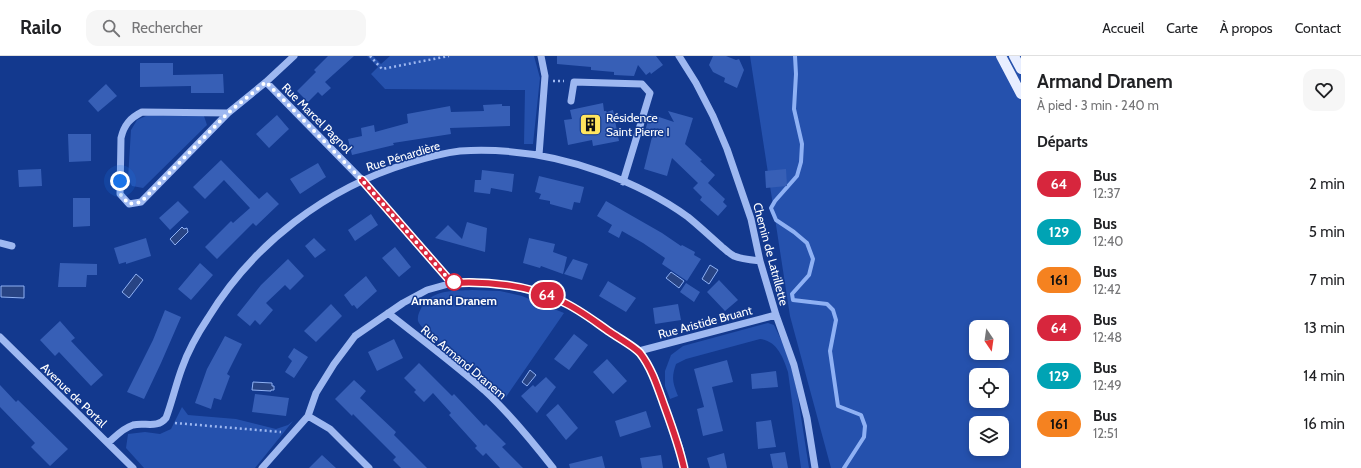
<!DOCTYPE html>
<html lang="fr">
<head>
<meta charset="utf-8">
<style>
	body { margin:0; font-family:Cabin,sans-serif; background:#f6f6f6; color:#202124; height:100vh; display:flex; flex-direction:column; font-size:15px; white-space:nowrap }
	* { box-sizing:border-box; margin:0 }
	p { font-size:13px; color:#757577 }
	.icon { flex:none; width:22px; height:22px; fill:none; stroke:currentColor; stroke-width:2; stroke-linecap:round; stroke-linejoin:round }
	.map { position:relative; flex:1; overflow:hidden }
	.panel { display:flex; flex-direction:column; background:#fff; width:340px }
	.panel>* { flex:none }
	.badge { padding:0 8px; border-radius:13px; font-size:14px; line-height:26px }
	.needle { width:26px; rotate:167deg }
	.fabs { position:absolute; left:969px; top:264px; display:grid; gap:8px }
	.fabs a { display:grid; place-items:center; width:40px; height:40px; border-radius:8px; background:#fff; box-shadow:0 2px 6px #0003; font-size:20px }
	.you { position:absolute; width:20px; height:20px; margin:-10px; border:3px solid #fff; border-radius:50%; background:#1a73e8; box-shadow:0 0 0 6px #1a73e833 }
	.map>.badge { position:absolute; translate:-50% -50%; box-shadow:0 0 0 2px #fff }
	h2 { padding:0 16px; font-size:15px; line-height:36px }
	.round { display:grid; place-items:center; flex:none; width:42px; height:42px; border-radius:12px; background:#f6f6f6 }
	.summary { display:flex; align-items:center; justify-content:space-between; height:68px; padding:0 16px }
	h1 { font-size:19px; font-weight:700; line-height:30px }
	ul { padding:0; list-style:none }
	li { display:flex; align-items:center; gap:12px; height:48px; padding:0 16px }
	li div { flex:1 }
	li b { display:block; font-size:15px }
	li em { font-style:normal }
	li .badge { min-width:44px; font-weight:700; text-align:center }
	header { display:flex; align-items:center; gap:24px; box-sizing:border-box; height:56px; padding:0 20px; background:#fff; border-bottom:1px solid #e0e0e0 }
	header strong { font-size:19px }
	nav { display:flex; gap:22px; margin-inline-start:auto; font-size:14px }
	.search { width:280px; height:36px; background:#f6f6f6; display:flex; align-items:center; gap:10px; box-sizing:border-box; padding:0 14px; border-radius:12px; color:#757577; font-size:15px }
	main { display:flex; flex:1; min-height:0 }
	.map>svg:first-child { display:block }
</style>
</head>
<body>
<header>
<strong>Railo</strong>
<div class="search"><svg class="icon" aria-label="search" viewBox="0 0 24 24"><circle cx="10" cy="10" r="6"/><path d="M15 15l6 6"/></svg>Rechercher</div>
<nav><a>Accueil</a><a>Carte</a><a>À propos</a><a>Contact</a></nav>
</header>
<main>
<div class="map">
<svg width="1021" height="412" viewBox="0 0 1021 412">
	<rect width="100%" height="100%" fill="#13398e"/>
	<path fill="#2551ad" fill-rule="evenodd" d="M367,0H373L381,8L390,0H534L540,22L533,88H524L525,34L385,33L371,18L378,11Z
		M750,0H1021V412H831L790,260ZM976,271H1002V297H976ZM976,319H1002V345H976ZM976,367H1002V393H976Z
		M148,59L204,60L207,69L143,132L132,130L128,123L131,74L137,64Z
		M472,234L500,235L522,240L564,257L506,341C494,330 482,319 470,308C459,300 422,276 418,265C417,259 420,255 422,250C434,233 454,235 472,234Z
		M768,267L774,269L788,298L797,335L809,412H801L788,316C783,301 777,285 760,283L686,303L676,308C671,322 673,327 678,340L670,343L665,330V315L671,299L683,290Z
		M182,351L188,359L236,363L276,373L288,369L293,365L255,412H144L126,392L128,378L145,376L160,378L171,373Z"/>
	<path fill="#284484" stroke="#8fb1f4" d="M182,171L184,173L187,172L188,176L175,189L170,183Z
		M710,209L718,214L709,228L702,223Z
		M671,216L684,225L679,232L666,222Z
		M136,218L143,224L129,242L122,236Z
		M1,230H24V242L1,241Z
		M530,314L536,319L527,330L522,326Z
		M253,326L272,327V330H274V334H271V335L252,334Z"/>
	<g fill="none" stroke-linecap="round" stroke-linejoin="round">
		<path stroke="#8fb1f4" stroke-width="4" d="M795,0L796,18L794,53L802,88L801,106L797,120L775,145L771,152L776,164L794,176L807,187L813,203L809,219L792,238L793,244L827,248L833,254L836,264L830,295L838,350L861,359L865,370L864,381L844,412"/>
	</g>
	<path fill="#375fb6" d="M328,0H354L325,26L331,32L322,40L318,36L308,46L297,35L316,16L314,14Z
		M557,0H656L663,9L651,18L650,16L646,19L638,9L634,20L614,19V16L591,14V11L557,8Z
		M713,0H726L736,4L739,3L744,14L737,32L724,26L725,22L713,16L709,9Z
		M140,7H173V19L223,18L224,37H191V30L140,31Z
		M106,28L117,40L98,56L88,45Z
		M603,47L604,55H606L607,56L613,54L619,85L593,90L592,84L568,89L564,64L572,63L570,54Z
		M502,48V50H510V70L450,72L451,78L393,87L394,89L352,99L348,83L362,80L361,72L374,69L375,76L408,67L407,58L450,50L451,56L484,55L483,49Z
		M668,55L693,62L685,88L702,104L700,105L715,119L708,127L725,143L723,146L727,150L718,160L700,144L702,141L693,132L698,127L672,102L667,120L644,113L653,77L645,75L650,58L674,66Z
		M277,59L289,73L269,92L256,78Z
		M68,78H91V105L69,106Z
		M221,104L259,143L267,136L279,148L256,170L253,167L217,203L205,191L231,165L233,167L250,152L224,124L205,143L193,131Z
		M318,107L326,121L300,138L290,123Z
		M41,113L42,130L19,131L18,114Z
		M786,113L787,130L766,132L765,115Z
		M482,114L514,118L512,136L491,132L490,138L474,136L475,124H481Z
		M539,120L584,131L580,147L574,146L572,154L550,148V145L539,143L541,138L535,136Z
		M73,142H90V170L73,171Z
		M178,145L189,156L170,174L159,162Z
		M606,145L662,177L681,190L682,189L695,196L694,199L701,203L687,225L662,208L665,202L643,187L622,175L619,182L608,176L612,169L597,160Z
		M371,158L378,169L355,185L348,174Z
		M467,166L487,172L485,196L435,182L448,169L462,183Z
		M146,182L151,200L126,208V206L119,208L114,192Z
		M314,182L326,194L315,202L305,190Z
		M529,182L555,188L553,196L567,201L563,218L541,210L540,212L523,207Z
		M395,191L411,211L399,221L382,202Z
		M288,203L304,220L290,234L285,229L266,247L273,254L260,269L255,264L250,270L237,259L261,229Z
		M573,203L588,208L582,224L564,218Z
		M60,207L97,208V219H87L86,231H58Z
		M200,207L213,219L191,244L178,233Z
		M366,220L377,235L357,253L354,249L352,250L344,239Z
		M719,224L738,244L725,255L707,236Z
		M608,225L636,242L626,256L599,240Z
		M686,227L700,236L694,246L680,236Z
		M331,248L342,260L316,286L304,275Z
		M678,248L681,264L655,268L653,252Z
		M165,254L181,261L161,307L144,343L127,336L153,284Z
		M60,265L75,282L71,285L103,319L91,330L59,296L55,300L40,284Z
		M574,278L588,289L569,314L554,303Z
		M225,280L242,288L227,318L230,320L221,344L214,342L211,353L195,347L207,313Z
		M394,283L403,302L377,315L368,296Z
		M294,292L308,301L294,322L285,316L292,305L288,301Z
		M607,303L627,325L613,338L593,316Z
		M727,304L733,326L712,331L723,375L703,380L697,353L704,351L694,313Z
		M419,307L452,340L454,338L484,370L486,368L506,388L502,391L523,412H500L486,397L483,400L475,392L477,390L449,359L451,357L433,337L424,346L414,336L416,334L404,322Z
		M776,315L778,331L752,333L751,318Z
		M546,321L556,331L537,357L521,340L533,329L535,331Z
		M354,324L366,335L360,342L396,376L394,379L427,412H401L393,404L396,401L353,358L352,360L335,343Z
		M0,329L16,346L18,344L68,393L50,410L31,391L35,387L0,351Z
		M255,338L289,342L286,360L252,356Z
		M558,348L578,372L566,384L546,359Z
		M646,355L651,371L620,381L615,365Z
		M771,364L776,391L758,393L756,366Z
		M785,396L788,412H773L770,398Z
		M724,397L727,412H710L707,402Z
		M322,399L336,412H309Z
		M661,399L663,412H642L640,402Z
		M602,400L605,412H570L569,408Z"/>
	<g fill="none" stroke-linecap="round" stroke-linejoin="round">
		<path stroke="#9eb8f1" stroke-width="2.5" stroke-dasharray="2 3" stroke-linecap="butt" d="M370,0L382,13L449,0
			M553,25H564
			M175,367L281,376"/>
		<path stroke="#9eb8f1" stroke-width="7" d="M679,0L696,27L713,60L727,93L751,163L760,205L776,259L794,309L807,362L815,412
			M266,26L362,124L452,227
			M571,45L574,26L642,28L650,37L623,126
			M228,57L142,56C130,62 124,69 121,82L120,138L129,148L141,146L228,57L266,26L294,0
			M539,99L545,20L541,0
			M0,187L12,190
			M388,257C420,282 453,307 484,334C509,357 532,385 553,412
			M0,281L133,412
			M639,295L776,259
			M308,360L330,373L369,412
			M108,387C116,380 123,372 133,369C145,366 157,373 166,362C172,346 176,328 182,312C188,295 198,277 208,262C253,188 326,132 409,107C425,102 443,97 460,95C508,92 557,100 601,116C631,127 662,142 688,161C699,170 711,181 722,191C726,194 730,198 734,200C741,203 751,204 760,205
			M262,412L308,360L316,337L334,308L355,280L403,247L427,234L452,227L472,226L517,231L541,237L560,244L578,254L639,295L654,320L680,393L684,412"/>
		<path stroke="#e8eeff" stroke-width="10" d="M1001,0L1021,38
			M1014,0L1021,13"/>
	</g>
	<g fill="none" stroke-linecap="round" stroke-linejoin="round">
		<defs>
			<path id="line" d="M362,124L452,227C487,225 529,229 561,245C579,253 594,265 610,276C617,281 635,291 640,297C651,311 657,329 663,346C671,368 679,389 684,412"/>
		</defs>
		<use href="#line" stroke="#fff" stroke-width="9"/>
		<use href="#line" stroke="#d7263d" stroke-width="6"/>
		<path stroke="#fff" stroke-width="4" stroke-dasharray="0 7.2" d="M120,125V138L129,148L141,146L228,57L266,26L362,124L452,227L454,226"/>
	</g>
	<defs>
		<symbol id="building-square" viewBox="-11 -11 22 22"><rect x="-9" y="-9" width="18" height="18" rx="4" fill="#ffe55e" stroke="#13398e"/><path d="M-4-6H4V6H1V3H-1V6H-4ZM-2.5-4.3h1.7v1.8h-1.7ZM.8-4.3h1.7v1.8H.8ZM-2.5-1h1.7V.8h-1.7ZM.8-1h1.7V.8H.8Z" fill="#111"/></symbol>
	</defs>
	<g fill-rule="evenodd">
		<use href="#building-square" x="578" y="56" width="25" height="25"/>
	</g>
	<circle fill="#fff" stroke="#d7263d" stroke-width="2" cx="454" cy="226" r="8"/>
	<g text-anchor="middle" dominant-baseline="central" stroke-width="3" stroke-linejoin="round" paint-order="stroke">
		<g font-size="12" fill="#fff" stroke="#13398e" text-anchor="start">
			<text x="606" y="61">Résidence<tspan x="606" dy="14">Saint Pierre I</tspan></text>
		</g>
		<g font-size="12" fill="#fff" stroke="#13398e">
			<text transform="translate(317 62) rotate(45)">Rue Marcel Pagnol</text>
			<text transform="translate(403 100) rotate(-17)">Rue Pénardière</text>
			<text transform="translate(771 198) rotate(75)">Chemin de Latrillette</text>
			<text transform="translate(705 266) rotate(-15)">Rue Aristide Bruant</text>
			<text transform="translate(464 306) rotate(40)">Rue Armand Dranem</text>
			<text transform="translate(74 339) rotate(44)">Avenue de Portal</text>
		</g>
		<g font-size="12" font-weight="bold" fill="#fff" stroke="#13398e">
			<text x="454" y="244">Armand Dranem</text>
		</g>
	</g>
</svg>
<div class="fabs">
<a><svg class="needle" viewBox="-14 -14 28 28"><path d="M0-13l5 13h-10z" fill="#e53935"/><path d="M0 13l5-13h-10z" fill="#757577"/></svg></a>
<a><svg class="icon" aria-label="locate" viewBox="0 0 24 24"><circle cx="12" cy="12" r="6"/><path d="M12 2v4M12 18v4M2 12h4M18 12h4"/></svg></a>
<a><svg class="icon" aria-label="layers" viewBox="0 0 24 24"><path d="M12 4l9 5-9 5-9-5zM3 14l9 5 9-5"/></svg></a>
</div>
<div class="you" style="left:120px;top:125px"></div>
<b class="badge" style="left:547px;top:239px;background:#d7263d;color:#fff">64</b>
</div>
<section class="panel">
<div class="summary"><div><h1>Armand Dranem</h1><p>À pied · 3 min · 240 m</p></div><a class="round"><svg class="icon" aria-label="heart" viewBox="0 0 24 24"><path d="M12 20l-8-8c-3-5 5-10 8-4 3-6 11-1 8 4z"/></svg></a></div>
<h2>Départs</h2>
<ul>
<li><span class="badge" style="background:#d7263d;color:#fff">64</span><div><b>Bus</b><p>12:37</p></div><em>2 min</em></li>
<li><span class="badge" style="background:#00a3b4;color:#fff">129</span><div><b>Bus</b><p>12:40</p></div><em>5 min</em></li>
<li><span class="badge" style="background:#f58220;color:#111">161</span><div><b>Bus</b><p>12:42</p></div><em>7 min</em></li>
<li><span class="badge" style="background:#d7263d;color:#fff">64</span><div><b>Bus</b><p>12:48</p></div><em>13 min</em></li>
<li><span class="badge" style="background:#00a3b4;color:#fff">129</span><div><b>Bus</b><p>12:49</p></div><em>14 min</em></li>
<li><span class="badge" style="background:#f58220;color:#111">161</span><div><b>Bus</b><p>12:51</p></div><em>16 min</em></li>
</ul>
</section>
</main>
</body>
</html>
